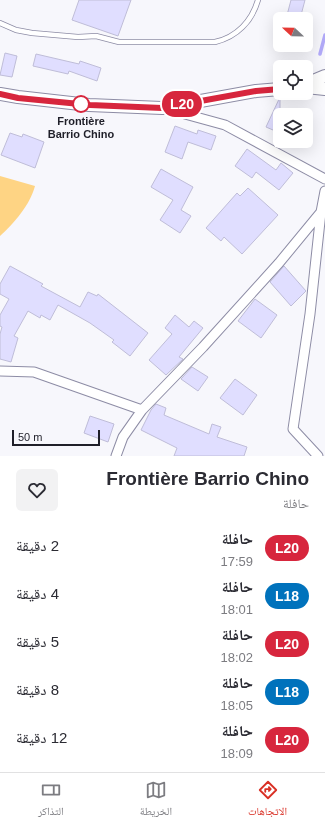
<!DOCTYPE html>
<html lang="ar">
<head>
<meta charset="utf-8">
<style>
	body { margin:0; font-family:Helvetica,"Noto Naskh Arabic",sans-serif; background:#f2f2f3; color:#2b2b33; direction:rtl; height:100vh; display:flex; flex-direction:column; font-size:15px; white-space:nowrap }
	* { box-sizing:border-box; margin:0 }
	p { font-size:13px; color:#7c7c81 }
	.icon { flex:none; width:22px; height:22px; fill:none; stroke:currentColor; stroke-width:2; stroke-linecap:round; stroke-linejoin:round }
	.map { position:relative; height:456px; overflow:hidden; direction:ltr }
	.sheet { display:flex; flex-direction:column; background:#fff; flex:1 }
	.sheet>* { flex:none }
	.badge { padding:0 8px; border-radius:13px; font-size:14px; line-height:26px }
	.needle { width:26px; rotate:292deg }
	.tools { position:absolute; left:273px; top:12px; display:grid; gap:8px }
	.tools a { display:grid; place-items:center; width:40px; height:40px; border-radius:6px; background:#fff; box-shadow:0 4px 16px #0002; font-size:20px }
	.scale { position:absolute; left:12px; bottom:10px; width:88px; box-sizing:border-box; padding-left:4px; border:2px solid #1f1f29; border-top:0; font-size:11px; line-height:14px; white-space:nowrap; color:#1f1f29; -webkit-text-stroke:3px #f7f7fc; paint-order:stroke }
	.map>.badge { position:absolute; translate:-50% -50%; box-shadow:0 0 0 2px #fff }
	.round { display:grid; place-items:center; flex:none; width:42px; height:42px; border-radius:6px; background:#f2f2f3 }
	.headline { display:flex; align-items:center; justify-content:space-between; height:68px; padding:0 16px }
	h1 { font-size:19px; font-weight:700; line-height:30px }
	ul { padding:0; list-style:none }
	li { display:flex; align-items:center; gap:12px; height:48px; padding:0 16px }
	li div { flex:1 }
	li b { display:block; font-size:15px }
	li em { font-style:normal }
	li .badge { min-width:44px; font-weight:700; text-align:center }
	.menu { display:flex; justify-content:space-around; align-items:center; height:56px; border-top:1px solid #e1e1e2; background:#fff; font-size:11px; color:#7c7c81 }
	.menu a { display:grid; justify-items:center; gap:2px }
	.menu .active { color:#d93025 }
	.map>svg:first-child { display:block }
</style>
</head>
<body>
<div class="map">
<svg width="325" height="456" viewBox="0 0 325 456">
	<rect width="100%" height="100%" fill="#f7f7fc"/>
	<path fill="#fed484" d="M0,176L35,186C30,205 14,223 0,236Z"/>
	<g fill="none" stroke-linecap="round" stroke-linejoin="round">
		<path stroke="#b2aaf9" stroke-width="3.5" d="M320,54L325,35"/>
	</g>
	<path fill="#e0deff" stroke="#bfbdd8" d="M79,0H131L118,36L72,20Z
		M291,0H305L300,19H286Z
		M5,53L17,56L12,77L0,75Z
		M36,54L79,64L80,61L101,68L97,81L69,71L68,74L33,66Z
		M280,97V133L266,127Z
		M175,126L197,134L198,130L216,136L211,150L188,142L182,159L165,152Z
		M10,133L22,137L23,134L44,142L35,168L1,155Z
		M247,149L276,170L281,163L293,173L279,190L256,172L252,178L235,166Z
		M161,169L193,187L181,210L191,216L180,233L160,220L173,200L151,187Z
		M248,188L278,215L242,254L224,237L221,241L206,228L237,193L240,196Z
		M10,266L43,284L41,286L80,307L88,292L97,296L98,294L148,333L130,356L112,342L114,340L90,323L58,305L50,320L41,315L40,318L28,311L14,336L18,338L11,362L0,359V334L2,327L0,326V315L9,299L0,294V284Z
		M284,266L306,291L291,306L270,282Z
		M255,299L277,315L261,338L238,321Z
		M175,315L189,327L194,321L203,328L179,357L183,359L166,375L149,360L172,334L165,328Z
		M192,367L208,377L198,391L181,379Z
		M235,379L257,395L243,415L220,398Z
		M156,404L166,408L164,415L209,434L212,424L221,427L217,437L247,447L244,456H174L177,448L141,430L151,410Z
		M90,416L114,424L108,442L84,433Z"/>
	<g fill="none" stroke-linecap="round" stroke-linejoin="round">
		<defs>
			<path id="service" d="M0,23L16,30L32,33L78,37L96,36L119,42H215C237,37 252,21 258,0"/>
			<path id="minor" d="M163,108L225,125L325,179
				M0,371L34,372L142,410
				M116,456L123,437L142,410L203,347L279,263L321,212
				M318,456L293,429L310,314L321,212L325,191"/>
			<path id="tertiary" d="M306,84L325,76
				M306,87L325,89
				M0,94L18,97L89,105L162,108L256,91L280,89"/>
		</defs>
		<use href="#service" stroke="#8d8ca5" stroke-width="6"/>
		<use href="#minor" stroke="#8d8ca5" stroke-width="11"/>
		<use href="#tertiary" stroke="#8d8ca5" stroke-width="14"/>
		<use href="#service" stroke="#fff" stroke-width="4.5"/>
		<use href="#minor" stroke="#fff" stroke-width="9"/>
		<use href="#tertiary" stroke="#fff" stroke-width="12"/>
	</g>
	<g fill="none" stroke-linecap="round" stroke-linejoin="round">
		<defs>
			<path id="line" d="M0,94L18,98L90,105L162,108L256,91L280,89"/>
		</defs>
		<use href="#line" stroke="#fff" stroke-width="9"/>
		<use href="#line" stroke="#d7263d" stroke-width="6"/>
	</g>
	<circle fill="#fff" stroke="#d7263d" stroke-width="2" cx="81" cy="104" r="8"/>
	<g text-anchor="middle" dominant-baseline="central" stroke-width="3" stroke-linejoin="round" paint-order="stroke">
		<g font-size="11" font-weight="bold" fill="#1f1f29" stroke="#f7f7fc">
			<text x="81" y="121">Frontière<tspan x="81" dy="13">Barrio Chino</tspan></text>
		</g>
	</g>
</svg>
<div class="tools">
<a><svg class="needle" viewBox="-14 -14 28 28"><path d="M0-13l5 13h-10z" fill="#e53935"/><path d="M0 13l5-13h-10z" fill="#7c7c81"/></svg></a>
<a><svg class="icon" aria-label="locate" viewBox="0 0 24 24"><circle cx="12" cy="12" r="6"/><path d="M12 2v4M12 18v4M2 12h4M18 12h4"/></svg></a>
<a><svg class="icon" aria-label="layers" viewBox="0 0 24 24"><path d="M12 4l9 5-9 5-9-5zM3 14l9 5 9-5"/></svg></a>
</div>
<div class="scale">50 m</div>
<b class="badge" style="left:182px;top:104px;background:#d7263d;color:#fff">L20</b>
</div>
<section class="sheet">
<div class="headline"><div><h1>Frontière Barrio Chino</h1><p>حافلة</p></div><a class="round"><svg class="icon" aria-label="heart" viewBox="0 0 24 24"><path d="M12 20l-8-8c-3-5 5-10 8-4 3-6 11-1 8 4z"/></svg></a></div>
<ul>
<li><span class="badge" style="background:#d7263d;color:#fff">L20</span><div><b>حافلة</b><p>17:59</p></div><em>2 دقيقة</em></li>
<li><span class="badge" style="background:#0072bc;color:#fff">L18</span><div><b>حافلة</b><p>18:01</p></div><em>4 دقيقة</em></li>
<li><span class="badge" style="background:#d7263d;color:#fff">L20</span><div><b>حافلة</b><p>18:02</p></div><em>5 دقيقة</em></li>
<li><span class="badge" style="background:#0072bc;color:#fff">L18</span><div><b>حافلة</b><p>18:05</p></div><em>8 دقيقة</em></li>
<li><span class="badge" style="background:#d7263d;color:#fff">L20</span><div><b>حافلة</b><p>18:09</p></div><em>12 دقيقة</em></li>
</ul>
</section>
<nav class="menu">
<a class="active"><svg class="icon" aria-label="directions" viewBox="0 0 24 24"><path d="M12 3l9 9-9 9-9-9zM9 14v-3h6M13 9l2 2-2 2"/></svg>الاتجاهات</a>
<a><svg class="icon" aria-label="map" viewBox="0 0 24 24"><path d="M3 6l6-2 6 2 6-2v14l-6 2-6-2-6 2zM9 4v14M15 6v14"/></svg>الخريطة</a>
<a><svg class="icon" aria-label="tickets" viewBox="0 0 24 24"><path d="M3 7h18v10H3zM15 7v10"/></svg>التذاكر</a>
</nav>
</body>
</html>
